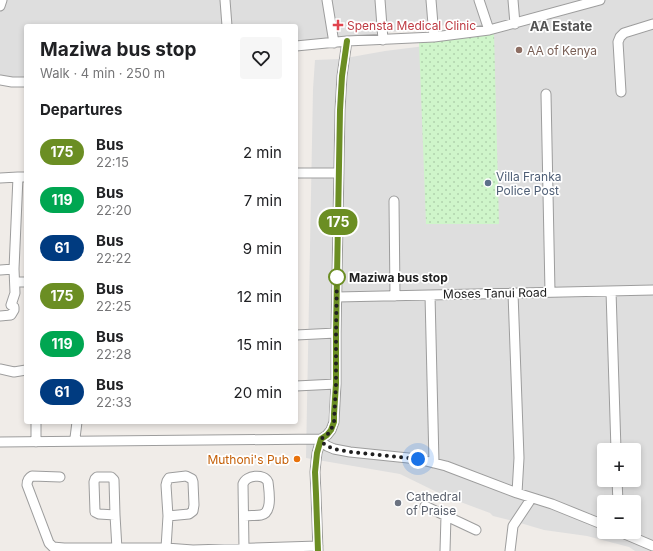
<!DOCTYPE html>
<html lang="en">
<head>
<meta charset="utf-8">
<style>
	body { margin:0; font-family:Inter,sans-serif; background:#f6f6f6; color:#202124; height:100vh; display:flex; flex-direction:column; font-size:15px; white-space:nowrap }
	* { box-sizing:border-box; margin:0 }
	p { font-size:13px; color:#757577 }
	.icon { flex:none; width:22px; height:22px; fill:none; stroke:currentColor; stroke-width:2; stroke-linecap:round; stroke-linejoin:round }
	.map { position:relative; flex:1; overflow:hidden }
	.details { position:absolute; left:24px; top:24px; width:274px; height:400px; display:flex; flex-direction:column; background:#fff; border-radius:4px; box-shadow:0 2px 6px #0003 }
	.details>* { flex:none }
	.badge { padding:0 8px; border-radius:13px; font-size:14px; line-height:26px }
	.buttons { position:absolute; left:597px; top:443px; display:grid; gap:8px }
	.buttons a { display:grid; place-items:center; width:44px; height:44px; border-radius:4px; background:#fff; box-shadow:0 2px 6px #0003; font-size:20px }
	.you { position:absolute; width:20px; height:20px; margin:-10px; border:3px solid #fff; border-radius:50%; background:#1a73e8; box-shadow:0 0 0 6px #1a73e833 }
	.map>.badge { position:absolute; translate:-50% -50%; box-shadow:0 0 0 2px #fff }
	h2 { padding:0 16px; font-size:15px; line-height:36px }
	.round { display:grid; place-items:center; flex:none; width:42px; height:42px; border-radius:4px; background:#f6f6f6 }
	.overview { display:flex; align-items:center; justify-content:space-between; height:68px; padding:0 16px }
	h1 { font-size:19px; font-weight:700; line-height:30px }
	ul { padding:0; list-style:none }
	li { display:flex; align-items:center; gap:12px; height:48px; padding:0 16px }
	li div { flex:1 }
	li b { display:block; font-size:15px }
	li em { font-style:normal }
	li .badge { min-width:44px; font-weight:700; text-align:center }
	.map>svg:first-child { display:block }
</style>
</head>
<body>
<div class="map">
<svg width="653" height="551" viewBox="0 0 653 551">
	<defs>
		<pattern id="park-dots" width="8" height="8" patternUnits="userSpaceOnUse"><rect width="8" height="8" fill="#cff5ca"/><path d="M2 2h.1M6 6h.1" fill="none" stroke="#b1d2ad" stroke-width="1.8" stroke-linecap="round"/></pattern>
	</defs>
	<rect width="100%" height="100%" fill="#f0ece8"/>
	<path fill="#dedede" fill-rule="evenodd" d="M0,0H653V551H635L629,547L587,536L544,530L517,522L493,516L490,513L447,497L400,474L306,458L313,89L315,60L340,59L385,51L457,42L455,24L296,44V26H26V79L0,82ZM604,450H634V480H604ZM604,502H634V532H604Z"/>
	<path fill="url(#park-dots)" d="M494,33L499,224H426L419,42Z"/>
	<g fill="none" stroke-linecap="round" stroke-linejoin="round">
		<defs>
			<path id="minor" d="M225,0L227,26
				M327,0L334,43
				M380,0L383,40
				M431,0L434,37
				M479,0L489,30
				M513,0L515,24
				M0,6L2,0
				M296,46L347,41L434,37L489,30L600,0
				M0,80L12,82H26
				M621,92L618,42L620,37L624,33L653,24
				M546,94L550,292
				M296,173H339
				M0,178L18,177
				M394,201L395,296
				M0,270L14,269
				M15,282H26
				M611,291L616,450
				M513,293L519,458L517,493
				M430,295L434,463
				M337,297L653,290
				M0,316L11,315L14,310V307L11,305L15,293L14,269L18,177H26
				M296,335L336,333
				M0,369L14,372L26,370
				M296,386L336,384
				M36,422V442
				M75,441V438L77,422
				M0,442L321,439L323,443L327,446L334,449L350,452L418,459L446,466L517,493L552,504L604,525
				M60,477L32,476C28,478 27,481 27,485L49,543L53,547L64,548H166L193,550L318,546
				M97,477H111L114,480L115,515L99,514L95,512L94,482L95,479Z
				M617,480L618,502
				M425,506L476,530
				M115,515L117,549
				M620,532L653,546
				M166,548L168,516L166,485L167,481L169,478L186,476L192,479L193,482L194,505L193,511L189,514L168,516
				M244,548L243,484C246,475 264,473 268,482C269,491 273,513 261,515C255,516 249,515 244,516
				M318,551L316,494L315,472L316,461L317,453L321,439L327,435L331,430L334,422L336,384V333L340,110L342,76L347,41
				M445,551L446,516
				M510,551L513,526L529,502L531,498"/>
		</defs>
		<use href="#minor" stroke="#9d9d9d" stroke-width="11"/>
		<use href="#minor" stroke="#fff" stroke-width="9"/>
	</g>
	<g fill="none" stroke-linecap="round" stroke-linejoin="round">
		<defs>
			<path id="line" d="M318,551L316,494L315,472L317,453L321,439L327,435L331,430L334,422V414L336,384V333L340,110L342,76L347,41"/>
		</defs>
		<use href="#line" stroke="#fff" stroke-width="9"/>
		<use href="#line" stroke="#6b8e23" stroke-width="6"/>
		<path stroke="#202020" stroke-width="4" stroke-dasharray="0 7.2" d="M337,277L336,333V384L334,422L331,430L327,435L321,439L323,443L327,446L334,449L350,452L418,459"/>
	</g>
	<path fill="#e0444e" stroke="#fff" stroke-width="1.5" d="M336 19h4v4h4v4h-4v4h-4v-4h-4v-4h4z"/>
	<circle fill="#8d6e63" stroke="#fff" stroke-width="1.5" cx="519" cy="50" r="4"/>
	<circle fill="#5c6f8a" stroke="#fff" stroke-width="1.5" cx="488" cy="183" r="4"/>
	<circle fill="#fff" stroke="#6b8e23" stroke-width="2" cx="337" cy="277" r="8"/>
	<circle fill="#e8710a" stroke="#fff" stroke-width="1.5" cx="297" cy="459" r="4"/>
	<circle fill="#6b7280" stroke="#fff" stroke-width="1.5" cx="398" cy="503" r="4"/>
	<g text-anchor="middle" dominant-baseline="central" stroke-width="3.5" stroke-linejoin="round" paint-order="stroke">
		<g font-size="12" fill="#be3a42" stroke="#fff" text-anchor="start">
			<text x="347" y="25">Spensta Medical Clinic</text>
		</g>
		<g font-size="12" fill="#785e54" stroke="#fff" text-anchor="start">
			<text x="527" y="50">AA of Kenya</text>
		</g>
		<g font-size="12" fill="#4e5e75" stroke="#fff" text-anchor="start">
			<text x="496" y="176">Villa Franka<tspan x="496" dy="14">Police Post</tspan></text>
		</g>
		<g font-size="12" font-weight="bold" fill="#202020" stroke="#fff" text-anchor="start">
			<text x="349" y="277">Maziwa bus stop</text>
		</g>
		<g font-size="12" fill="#202020" stroke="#fff">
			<text transform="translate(495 293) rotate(-1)">Moses Tanui Road</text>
		</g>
		<g font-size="12" fill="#c56008" stroke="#fff" text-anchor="end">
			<text x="289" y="459">Muthoni's Pub</text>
		</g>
		<g font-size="12" fill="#5b616d" stroke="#fff" text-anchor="start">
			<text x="406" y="496">Cathedral<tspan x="406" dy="14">of Praise</tspan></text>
		</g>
		<g font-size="13" font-weight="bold" fill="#535353" stroke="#fff">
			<text x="561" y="26">AA Estate</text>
		</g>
	</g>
</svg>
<div class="buttons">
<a>+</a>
<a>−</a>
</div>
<div class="you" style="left:418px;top:459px"></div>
<b class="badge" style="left:338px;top:222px;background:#6b8e23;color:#fff">175</b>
<section class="details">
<div class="overview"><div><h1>Maziwa bus stop</h1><p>Walk · 4 min · 250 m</p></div><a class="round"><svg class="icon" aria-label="heart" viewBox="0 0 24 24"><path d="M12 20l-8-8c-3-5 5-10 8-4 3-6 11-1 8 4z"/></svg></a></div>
<h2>Departures</h2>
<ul>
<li><span class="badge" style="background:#6b8e23;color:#fff">175</span><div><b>Bus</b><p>22:15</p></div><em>2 min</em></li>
<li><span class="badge" style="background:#00a651;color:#fff">119</span><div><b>Bus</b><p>22:20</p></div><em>7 min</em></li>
<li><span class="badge" style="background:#003b80;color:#fff">61</span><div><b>Bus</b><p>22:22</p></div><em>9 min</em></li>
<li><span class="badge" style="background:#6b8e23;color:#fff">175</span><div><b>Bus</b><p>22:25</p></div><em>12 min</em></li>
<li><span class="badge" style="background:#00a651;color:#fff">119</span><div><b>Bus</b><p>22:28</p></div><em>15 min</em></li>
<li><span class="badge" style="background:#003b80;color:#fff">61</span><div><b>Bus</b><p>22:33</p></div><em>20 min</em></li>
</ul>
</section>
</div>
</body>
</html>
